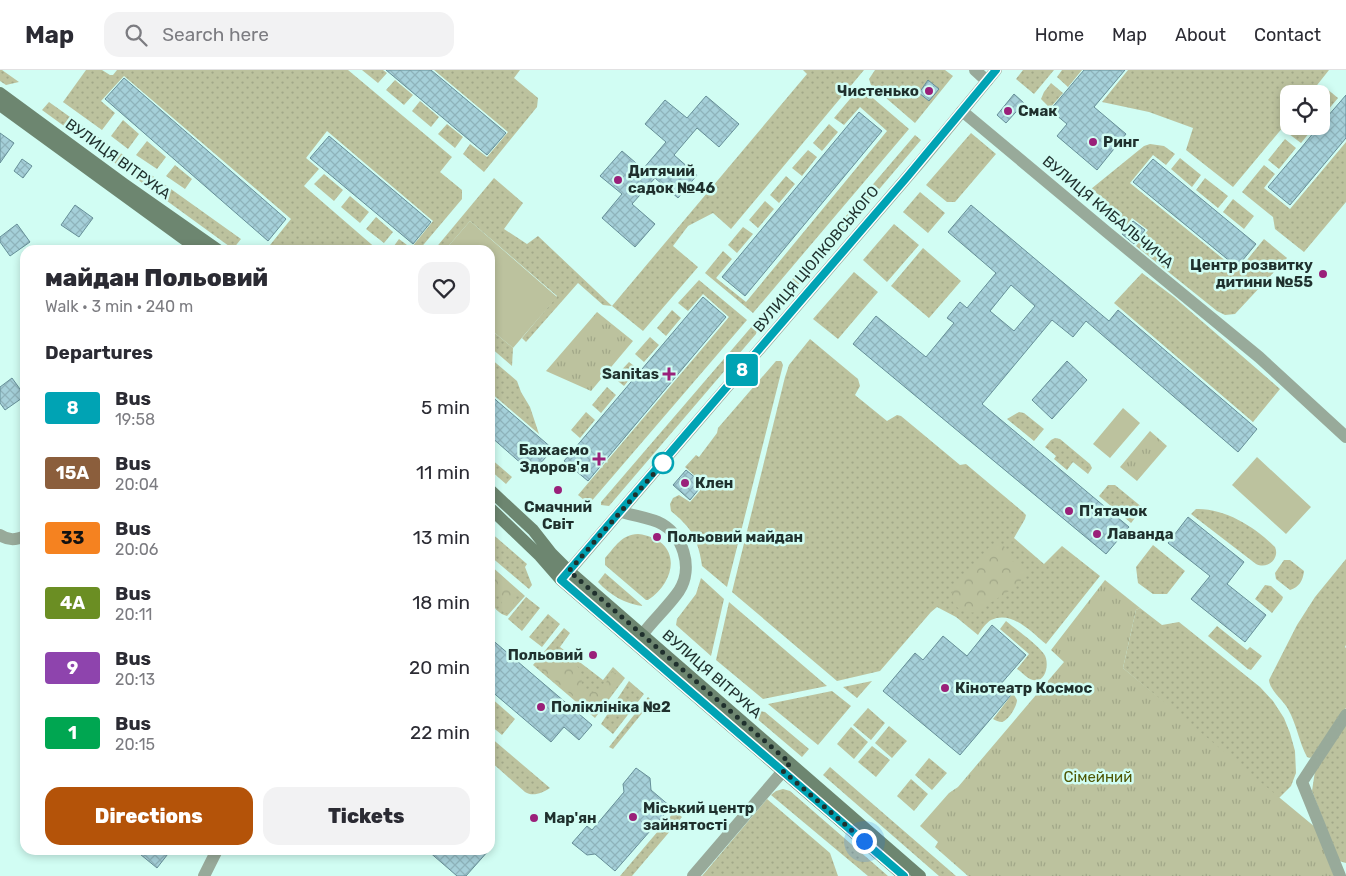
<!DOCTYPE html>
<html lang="en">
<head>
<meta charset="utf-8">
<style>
	body { margin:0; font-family:Rubik,sans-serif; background:#f2f2f3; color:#2b2b33; height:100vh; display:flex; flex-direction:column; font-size:19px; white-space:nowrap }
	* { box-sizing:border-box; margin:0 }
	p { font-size:16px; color:#7c7c81 }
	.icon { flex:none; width:28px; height:28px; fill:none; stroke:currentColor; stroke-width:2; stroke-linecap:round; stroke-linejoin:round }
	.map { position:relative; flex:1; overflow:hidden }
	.panel { position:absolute; left:20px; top:175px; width:475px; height:610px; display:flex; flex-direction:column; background:#fff; border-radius:15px; box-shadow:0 2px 8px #0003 }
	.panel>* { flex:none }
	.badge { padding:0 10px; border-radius:4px; font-size:18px; line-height:32px }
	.controls { position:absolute; left:1280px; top:15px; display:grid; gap:10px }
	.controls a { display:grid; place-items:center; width:50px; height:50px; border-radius:10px; background:#fff; box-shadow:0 2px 8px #0003; font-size:25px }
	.you { position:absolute; width:25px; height:25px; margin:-12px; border:4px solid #fff; border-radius:50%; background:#1a73e8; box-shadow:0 0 0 8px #1a73e833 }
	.map>.badge { position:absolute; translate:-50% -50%; box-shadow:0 0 0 2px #fff }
	h2 { padding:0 25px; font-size:19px; line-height:45px }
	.round { display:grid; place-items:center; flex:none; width:52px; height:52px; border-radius:15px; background:#f2f2f3 }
	.headline { display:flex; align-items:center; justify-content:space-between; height:85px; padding:0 25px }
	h1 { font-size:24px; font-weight:800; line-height:38px }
	.primary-button { display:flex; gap:10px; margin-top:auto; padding:10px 25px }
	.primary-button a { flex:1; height:58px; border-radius:15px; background:#b45309; color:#fff; font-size:20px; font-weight:800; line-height:58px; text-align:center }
	.primary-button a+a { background:#f2f2f3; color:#2b2b33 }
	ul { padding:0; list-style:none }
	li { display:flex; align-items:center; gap:15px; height:65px; padding:0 25px }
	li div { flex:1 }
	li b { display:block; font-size:19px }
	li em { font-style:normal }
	li .badge { min-width:55px; font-weight:700; text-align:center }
	header { display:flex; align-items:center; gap:30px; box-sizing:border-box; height:70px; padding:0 25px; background:#fff; border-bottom:1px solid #e1e1e2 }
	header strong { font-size:24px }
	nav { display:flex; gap:28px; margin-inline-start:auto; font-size:18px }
	.search { width:350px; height:45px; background:#f2f2f3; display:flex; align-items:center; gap:12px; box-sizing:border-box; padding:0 18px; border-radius:15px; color:#7c7c81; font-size:19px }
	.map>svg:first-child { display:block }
</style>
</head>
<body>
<header>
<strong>Map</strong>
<div class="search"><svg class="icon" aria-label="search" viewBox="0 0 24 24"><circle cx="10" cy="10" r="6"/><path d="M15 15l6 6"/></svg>Search here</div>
<nav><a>Home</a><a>Map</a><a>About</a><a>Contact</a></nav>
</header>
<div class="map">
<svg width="1346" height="806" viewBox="0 0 1346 806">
	<defs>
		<pattern id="grass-dots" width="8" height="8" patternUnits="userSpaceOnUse" patternTransform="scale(1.25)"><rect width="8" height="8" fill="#bcc29e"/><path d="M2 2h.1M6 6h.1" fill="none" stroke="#a1a788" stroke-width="1.8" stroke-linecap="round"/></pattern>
		<pattern id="forest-crowns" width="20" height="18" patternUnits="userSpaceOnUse" patternTransform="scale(1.25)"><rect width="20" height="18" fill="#bcc29e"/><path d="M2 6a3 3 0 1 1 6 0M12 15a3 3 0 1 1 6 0" fill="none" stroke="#a1a788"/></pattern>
		<pattern id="park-tufts" width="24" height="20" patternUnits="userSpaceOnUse" patternTransform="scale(1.25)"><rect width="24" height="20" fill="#bcc29e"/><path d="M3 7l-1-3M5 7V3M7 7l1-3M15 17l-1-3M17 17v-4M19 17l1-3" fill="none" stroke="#a1a788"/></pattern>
		<pattern id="building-cross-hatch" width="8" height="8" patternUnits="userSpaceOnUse" patternTransform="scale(1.25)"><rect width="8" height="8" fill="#a5d0d9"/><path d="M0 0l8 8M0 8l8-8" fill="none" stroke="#8eb3bb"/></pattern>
	</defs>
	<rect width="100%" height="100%" fill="#d1fdf3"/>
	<path fill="url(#grass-dots)" d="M0,0H2L19,12L6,15L0,11Z
		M86,0H102L110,5H113L117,0H348L452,87L440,102L462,120V129L419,180H391L399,169L411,178L433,151L327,61L306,88L319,99L304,116L378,180H266L291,149L124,6L101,31L115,43L102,60L63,32Z
		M362,0H383L387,3L378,13Z
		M434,0H520L514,8L538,28L537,37L484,102L463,84L470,74L487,87L508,62Z
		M803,0H864L731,159L713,143L688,156L673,176L698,197L643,261L612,236L603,235L578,213L526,272L522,268L557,226L470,151L445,180H434L494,108L523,133L504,159L527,174L538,166L612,236L807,4Z
		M875,0H945L953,6L915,53L871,15L869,9Z
		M1023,0H1054L1034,24L1016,9Z
		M1062,0H1082L1068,17L1057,7Z
		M1128,0H1329L1310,24H1289V50L1233,117L1186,80L1193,58L1149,42L1102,32Z
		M395,10L413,25L404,35L386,20Z
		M1051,13L1063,23L1050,38L1041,29L1044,22Z
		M860,17L909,59L753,243L705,203L723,181L732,189L716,208L746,232L887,61L860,37L844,55L834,48Z
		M1327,19L1338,28L1322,47L1321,26Z
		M420,31L439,47L431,57L412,41Z
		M49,32L241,169L233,179L42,40Z
		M123,50L139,64L128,79L111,66Z
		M447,54L463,67L455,78L438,64Z
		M829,54L838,62L822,81L813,73Z
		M1296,56H1315L1301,73L1289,64Z
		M971,63L996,84L955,132H947L926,115Z
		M915,65L921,70L768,250H761L759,248Z
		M1285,69L1296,78L1279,99L1268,90Z
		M147,71L166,87L157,99L136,85Z
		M1346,72V132L1304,182L1275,159L1273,147L1242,122L1264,95L1275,104L1264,118L1290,139Z
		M1150,74L1164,76L1175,84L1166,95L1153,85L1130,113L1238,201L1264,169L1287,188L1235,244L1225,245L1217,241L1136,176L1148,160L1132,148L1123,160L1098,141L1106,130L1091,119L1144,76Z
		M808,80L817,87L802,106L792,98Z
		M1180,88L1201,105L1192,117L1171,99Z
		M175,95L192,109L185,119L166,106Z
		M324,104L343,120L334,131L314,114Z
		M786,106L795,114L779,133L770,125Z
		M1205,108L1228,126L1218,138L1196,120Z
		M920,122L945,143L928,163L903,142Z
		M350,126L369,142L360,153L341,137Z
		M1233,129L1254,146L1244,159L1223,142Z
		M765,131L774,139L758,158L749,150Z
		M376,147L393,162L384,173L366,159Z
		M894,154L919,175L887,212L863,190Z
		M743,157L753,164L737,183L728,175Z
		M923,178L961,211L929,248L891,216Z
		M854,202L878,222L838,269L813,249Z
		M1142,203L1174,227L1280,319L1253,352L1114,233Z
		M699,210L747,250L589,434L578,425L729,247L703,224L688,241L678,233Z
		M672,240L681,248L666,266L657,258Z
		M753,255L757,260L756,264L609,436L601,435V432Z
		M490,259L513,278L512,296L490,277Z
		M650,267L659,275L644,292L635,284Z
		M810,269L858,309L860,316L855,325L887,351L897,345L901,346L960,395L966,394L1023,442L1026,445L1025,449L1014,468L1044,494L1062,476L1100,506L1046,574C1031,562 1012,540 991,550C986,553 981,560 978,565L956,547L937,537L931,542L880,601L837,611L732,522L785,307L789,295Z
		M490,288L517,311L521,322L530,337L539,364L490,322Z
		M776,291H781L783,295L727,517L702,496C700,480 695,463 683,452C680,448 675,445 671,441L670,434L673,428L679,425L690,432L705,415L685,397L696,385L699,387L717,363L718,358Z
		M629,292L638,299L624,316L614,308Z
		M607,317L616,325L601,343L592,335Z
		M586,342L595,350L580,368L571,360Z
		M1019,342L1024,343L1044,359L1034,371L1007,349Z
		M1055,368L1060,369L1090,394L1092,398L1088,404L1073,392L1067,400L1054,389L1056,386L1045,377L1051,370Z
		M490,388L512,407L506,414L490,400Z
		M1108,415H1115L1143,438L1131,453L1099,426Z
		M1196,439C1225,438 1255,457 1275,477C1280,488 1268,500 1256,494L1191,444Z
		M490,462L527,494L525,497L532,515L529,519L490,486Z
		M638,464C681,469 679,509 648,530H646L605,495V488C616,476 621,465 638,464Z
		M1153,475L1185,501L1167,524H1153L1138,513L1136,497Z
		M1346,489V575L1345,577L1346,578V638L1317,683L1310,688L1307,687C1299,672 1297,655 1288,639C1283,630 1270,621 1269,610L1297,555L1315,527Z
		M1284,490H1290L1304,501C1303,511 1299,517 1290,520L1276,509L1275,503Z
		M490,495L525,526L507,546C485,540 490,513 490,495Z
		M605,503L643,536C625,534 610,525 598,512Z
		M701,508L724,529L711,586L676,555L677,549L696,524Z
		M1265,515L1271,516L1283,527L1282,530L1272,543L1255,529Z
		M526,527L540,538L522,561L508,549Z
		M729,532L827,616L763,629L716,590Z
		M1140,538L1162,555L1179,552L1260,617L1273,631L1284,648L1290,663L1295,681L1296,703L1291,716L1279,728L1277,729L1123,598L1136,540Z
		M548,544L560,554L542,577L529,567Z
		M1006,551C1018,561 1036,573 1044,584C1050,592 1046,614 1033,610C1027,609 1022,602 1017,599L1029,584L1000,559Z
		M1217,556L1247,580L1250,577L1262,586L1251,600L1248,599L1208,566Z
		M564,558L570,563L560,577L603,610L613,597L625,608L595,648L533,595Z
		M629,611L644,624L613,664L601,654Z
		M872,611L857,628L843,617Z
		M832,621L851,636L818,675L768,634Z
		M1013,623L1017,630C1017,636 1009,650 1002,652C999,652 995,650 993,649Z
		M490,627L515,649L502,665L490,655Z
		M648,627L652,631L613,679L609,677Z
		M868,638L885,653L871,670L853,655Z
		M750,639L765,642L809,679L802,687L748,641Z
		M1346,651V793L1339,791L1312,721L1315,701Z
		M889,656L907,671L892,688L875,673Z
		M851,657L868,672L854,689L837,674Z
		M490,667L550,718C542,723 533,727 525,722L490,691Z
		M872,676L890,690L876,707L858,692Z
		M929,688L947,703L932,720L915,705Z
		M830,697L956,806H939L823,705Z
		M911,709L928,724L914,741L897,726Z
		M783,719L790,721L888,806H868L771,725L776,721Z
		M767,729L830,783L838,806H702Z
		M675,741L682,747L632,806H620Z"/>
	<path fill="url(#forest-crowns)" d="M998,474L1004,476L1012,491L1020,494L1025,500C1024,516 1001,525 989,534C986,536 983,540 980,541C970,546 949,538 952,524C954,513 982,486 991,475Z
		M490,497C508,510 525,522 507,544L503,542C501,528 502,521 490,513Z
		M547,584C559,588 581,590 582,607C582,613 580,617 584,622C604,624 603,616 612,602L618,604L620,609L619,613L599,642L593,643L542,600L538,592L543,585Z"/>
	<path fill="url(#park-tufts)" d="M597,242L633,271L591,321L546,301Z
		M1150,361L1167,376L1137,411L1120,397Z
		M1105,510L1140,538L1136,540L1123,598L1315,757L1334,806H968L935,777L938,772L920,756L949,723L958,717L1064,592L1051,580Z"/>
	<path fill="#bcc29e" d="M470,151L557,227L513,278L490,259V180H445Z
		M1123,338L1140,353L1110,388L1093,374Z
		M1257,387L1311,437L1286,464L1232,415Z"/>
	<path fill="url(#building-cross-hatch)" stroke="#668f98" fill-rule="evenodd" d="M386,0H431L506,63L487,85Z
		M1084,0H1125L1094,37L1126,64L1097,100L1057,66L1067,54L1050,40Z
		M124,8L286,149L268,171L105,29Z
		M928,10L939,19L929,31L919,23Z
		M1014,24L1024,33L1006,53L997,45Z
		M1346,25V68L1290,135L1268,117L1301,78L1319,56H1321V54Z
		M706,26L739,54L719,77L697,58L674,85L697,105L678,128L655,108L632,134L655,154L635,177L602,148L622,124L600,106L622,81L643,99L666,72L645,54L665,30L687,48Z
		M859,42L882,61L745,226L722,207Z
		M0,63L14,73L0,93Z
		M329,66L431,152L413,174L310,88Z
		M22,89L32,96L23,108L14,101Z
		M1153,89L1256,174L1237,197L1133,112Z
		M75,135L93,148L79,167L61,155Z
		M971,135L1109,251L1118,240L1257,359L1238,382L1086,251L1073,267L1052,250L982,334L1129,457L1106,484L853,274L876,246L926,287L954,253L947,248L960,232L967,238L996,203L948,162ZM1011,215L1035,236L1014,261L990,241Z
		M1133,151L1145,160L1134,174L1122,164Z
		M17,154L30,172L10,186L0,172V167Z
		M703,227L726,247L588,411L564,391Z
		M1067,291L1087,310L1052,349L1032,330Z
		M12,308L25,326L5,340L0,333V317Z
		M490,325L553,379L532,403L490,366Z
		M686,400L703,414L690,430L673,415Z
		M1188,447L1244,492L1227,514L1266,545L1245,572L1191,529L1210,506L1168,473Z
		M992,555L1026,585L1000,615L1011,625L960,685L883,621L915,583L923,590L943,566L967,586Z
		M490,568L592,655L579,670L564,657L551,672L490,620Z
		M636,698L650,708L651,720L671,737L615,801L595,784L587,785L572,773L587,756L592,760L624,722L623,714Z
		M135,780H171L157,798Z
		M427,780H489L466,806H457Z"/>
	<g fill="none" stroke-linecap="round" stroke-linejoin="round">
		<path stroke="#98aa9a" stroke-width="12" d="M975,0L987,11
			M962,41L1108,163L1259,287L1346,367
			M620,442C633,445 646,447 658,452C683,463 694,498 679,521C668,537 653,550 642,565
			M0,465C9,471 16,470 25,466
			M204,806L217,780
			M693,806L789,694
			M1340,806L1302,712L1346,645"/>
		<path stroke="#98aa9a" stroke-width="12" d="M563,508L921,91L996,0"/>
		<path stroke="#6d8670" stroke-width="12" d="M0,23L124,114L218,180
			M0,35L199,180
			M490,420L533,460L551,483L569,501L920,806
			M490,438L540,486L561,510L904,806"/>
	</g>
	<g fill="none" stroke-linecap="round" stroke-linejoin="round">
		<defs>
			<path id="line" d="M904,806L561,510L908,106L996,0"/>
		</defs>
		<use href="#line" stroke="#fff" stroke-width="11"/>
		<use href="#line" stroke="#00a3b4" stroke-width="8"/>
		<path stroke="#1f302d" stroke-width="5" stroke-dasharray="0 9" d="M663,393L664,392L569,501L790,693L783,701L864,771"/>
	</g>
	<g fill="#9a2079" stroke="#d1fdf3" stroke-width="2">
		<circle cx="929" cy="21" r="5"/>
		<circle cx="1008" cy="41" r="5"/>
		<circle cx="1093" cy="72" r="5"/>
		<circle cx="618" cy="110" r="5"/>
		<circle cx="1323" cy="204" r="5"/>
		<path d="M666.5 296.5h5v5h5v5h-5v5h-5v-5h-5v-5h5z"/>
		<path d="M596.5 381.5h5v5h5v5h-5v5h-5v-5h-5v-5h5z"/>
		<circle cx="685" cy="413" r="5"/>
		<circle cx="558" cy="420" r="5"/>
		<circle cx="1069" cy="441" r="5"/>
		<circle cx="1097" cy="464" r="5"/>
		<circle cx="657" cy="467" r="5"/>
		<circle cx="593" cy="585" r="5"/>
		<circle cx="945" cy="618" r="5"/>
		<circle cx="541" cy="637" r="5"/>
		<circle cx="633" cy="747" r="5"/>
		<circle cx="534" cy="748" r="5"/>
	</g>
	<circle fill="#fff" stroke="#00a3b4" stroke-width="2.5" cx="663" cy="393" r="10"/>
	<g text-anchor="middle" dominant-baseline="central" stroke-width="5" stroke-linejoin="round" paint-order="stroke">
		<g font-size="15" font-weight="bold" fill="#1f302d" stroke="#d1fdf3" text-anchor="start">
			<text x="919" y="21" text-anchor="end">Чистенько</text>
			<text x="1018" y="41">Смак</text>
			<text x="1103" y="72">Ринг</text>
			<text x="628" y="101">Дитячий<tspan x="628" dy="17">садок №46</tspan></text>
			<text x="1313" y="195" text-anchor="end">Центр розвитку<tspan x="1313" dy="17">дитини №55</tspan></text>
			<text x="659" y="304" text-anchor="end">Sanitas</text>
			<text x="589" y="380" text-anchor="end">Бажаємо<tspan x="589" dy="17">Здоров'я</tspan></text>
			<text x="695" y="413">Клен</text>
			<text x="558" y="437" text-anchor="middle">Смачний<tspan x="558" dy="17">Світ</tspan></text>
			<text x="1079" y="441">П'ятачок</text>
			<text x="1107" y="464">Лаванда</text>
			<text x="667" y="467">Польовий майдан</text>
			<text x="583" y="585" text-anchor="end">Польовий</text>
			<text x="955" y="618">Кінотеатр Космос</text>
			<text x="551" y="637">Поліклініка №2</text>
			<text x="643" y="738">Міський центр<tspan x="643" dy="17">зайнятості</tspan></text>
			<text x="544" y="748">Мар'ян</text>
		</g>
		<g font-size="15" fill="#1f302d" stroke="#d1fdf3">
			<text transform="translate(118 89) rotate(36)">ВУЛИЦЯ ВІТРУКА</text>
			<text transform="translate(1108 142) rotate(40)">ВУЛИЦЯ КИБАЛЬЧИЧА</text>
			<text transform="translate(816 189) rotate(-50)">ВУЛИЦЯ ЦІОЛКОВСЬКОГО</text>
			<text transform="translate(712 604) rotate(41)">ВУЛИЦЯ ВІТРУКА</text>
		</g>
		<g font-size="15" fill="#4e5603" stroke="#d1fdf3">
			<text x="1098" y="707">Сімейний</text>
		</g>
	</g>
</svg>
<div class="controls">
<a><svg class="icon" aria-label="locate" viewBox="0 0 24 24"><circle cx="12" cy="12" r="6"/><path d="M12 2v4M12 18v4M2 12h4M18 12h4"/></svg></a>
</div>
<div class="you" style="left:864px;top:771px"></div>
<b class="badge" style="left:742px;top:300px;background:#00a3b4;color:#fff">8</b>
<section class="panel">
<div class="headline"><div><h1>майдан Польовий</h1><p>Walk · 3 min · 240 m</p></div><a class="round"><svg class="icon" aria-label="heart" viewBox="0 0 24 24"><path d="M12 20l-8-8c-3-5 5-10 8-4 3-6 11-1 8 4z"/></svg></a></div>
<h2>Departures</h2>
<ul>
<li><span class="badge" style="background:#00a3b4;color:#fff">8</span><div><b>Bus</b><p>19:58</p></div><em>5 min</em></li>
<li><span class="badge" style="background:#8b5e3c;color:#fff">15A</span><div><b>Bus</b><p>20:04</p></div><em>11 min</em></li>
<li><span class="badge" style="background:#f58220;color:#111">33</span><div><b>Bus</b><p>20:06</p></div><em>13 min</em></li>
<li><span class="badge" style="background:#6b8e23;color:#fff">4А</span><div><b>Bus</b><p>20:11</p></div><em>18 min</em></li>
<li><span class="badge" style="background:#8e44ad;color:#fff">9</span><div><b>Bus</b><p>20:13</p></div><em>20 min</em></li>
<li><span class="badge" style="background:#00a651;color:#fff">1</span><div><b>Bus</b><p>20:15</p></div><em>22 min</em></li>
</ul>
<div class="primary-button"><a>Directions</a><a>Tickets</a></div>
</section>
</div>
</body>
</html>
